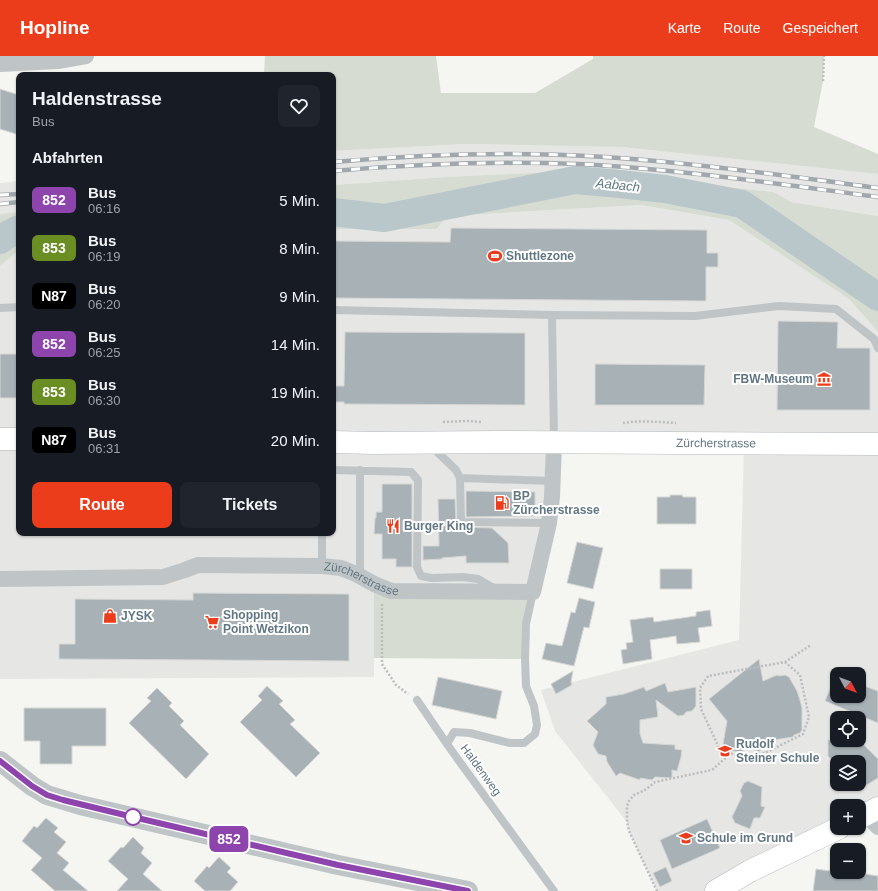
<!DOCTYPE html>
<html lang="de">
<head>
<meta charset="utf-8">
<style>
	body { margin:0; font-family:Helvetica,sans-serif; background:#20242c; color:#f1f3f6; height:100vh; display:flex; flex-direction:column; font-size:15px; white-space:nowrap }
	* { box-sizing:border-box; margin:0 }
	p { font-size:13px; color:#9ea1a6 }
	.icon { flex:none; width:22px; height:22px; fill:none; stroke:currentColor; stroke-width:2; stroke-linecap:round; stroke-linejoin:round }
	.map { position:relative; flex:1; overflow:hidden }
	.drawer { position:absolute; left:16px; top:16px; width:320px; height:464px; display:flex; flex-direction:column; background:#171b24; border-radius:8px; box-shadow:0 1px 3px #0004 }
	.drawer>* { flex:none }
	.badge { padding:0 8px; border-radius:6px; font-size:14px; line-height:26px }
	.needle { width:26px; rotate:131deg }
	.controls { position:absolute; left:830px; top:611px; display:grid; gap:8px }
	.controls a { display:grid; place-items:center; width:36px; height:36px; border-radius:8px; background:#171b24; box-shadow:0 1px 3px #0004; font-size:20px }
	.map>.badge { position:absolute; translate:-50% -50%; box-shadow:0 0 0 2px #fff }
	h2 { padding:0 16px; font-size:15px; line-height:36px }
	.round { display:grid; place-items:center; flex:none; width:42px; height:42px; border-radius:8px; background:#20242c }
	.overview { display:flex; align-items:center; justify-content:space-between; height:68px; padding:0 16px }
	h1 { font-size:19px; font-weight:800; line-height:30px }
	.cta { display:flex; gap:8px; margin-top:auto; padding:8px 16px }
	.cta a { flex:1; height:46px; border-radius:8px; background:#eb3d1b; color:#fff; font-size:16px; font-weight:800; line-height:46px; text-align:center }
	.cta a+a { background:#20242c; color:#f1f3f6 }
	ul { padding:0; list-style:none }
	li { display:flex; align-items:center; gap:12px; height:48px; padding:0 16px }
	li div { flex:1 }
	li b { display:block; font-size:15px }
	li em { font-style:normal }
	li .badge { min-width:44px; font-weight:700; text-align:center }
	header { display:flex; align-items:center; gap:24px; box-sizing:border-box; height:56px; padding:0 20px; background:#eb3d1b; color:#fff }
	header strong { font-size:19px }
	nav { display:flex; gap:22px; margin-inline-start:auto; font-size:14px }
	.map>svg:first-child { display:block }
</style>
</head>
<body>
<header>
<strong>Hopline</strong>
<nav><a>Karte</a><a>Route</a><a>Gespeichert</a></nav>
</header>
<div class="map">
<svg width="878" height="835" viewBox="0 0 878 835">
	<rect width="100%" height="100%" fill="#f5f5f1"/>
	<path fill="#e6e6e4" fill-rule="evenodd" d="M465,88L621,91L878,118V160L791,146L774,136L576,115L444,121L333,129V95Z
		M19,125V156L0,158V127Z
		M641,149L729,164L849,243L878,276V752L859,750H837V772L716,835H657L629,775L627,766L555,675L541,634L739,584L744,388L554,387L533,536L374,529V621L0,623V210L19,194V477H333V173H437L447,160ZM837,618H859V640H837ZM837,662H859V684H837ZM837,706H859V728H837Z"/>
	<path fill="#d6dcd2" d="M265,0H436L441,37H535L593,3V0H824L823,25L814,71L878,98V118L621,91L465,88L333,95V19H264Z
		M576,115L774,136L791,146L878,160V276L849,243L729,164L641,149L447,160L437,173H333V129L444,121Z
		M19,156V194L0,210V158Z
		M374,528L533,536L525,603L374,602Z"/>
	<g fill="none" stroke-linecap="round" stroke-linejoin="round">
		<path stroke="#b9c7cb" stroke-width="28" d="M333,156L384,162L575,124L620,128L665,133L742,148L878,241
			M0,184L7,179L19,173"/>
	</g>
	<path fill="#a8b2b6" stroke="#d6d6d4" d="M0,33L19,39V79L0,73Z
		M451,172L707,174V197H718V211H706V245L333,242V185L450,186Z
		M778,265L838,266L837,292H870V354H777Z
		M345,276L525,277V349L344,348V346H333V330H344Z
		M0,298H19V342H0Z
		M595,308L705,309L704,349H595Z
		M382,428H412V511H396V503H382V478H374L375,462H376V456H382Z
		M466,435L535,436V460L466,461Z
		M670,439H682L683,441H696V468H657V441H670Z
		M438,443H455L456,466V469L459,471L492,472L508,487L509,507H466V500L442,502V503L423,504V490H439Z
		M577,486L603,492L593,533L567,527Z
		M660,513H692V533H660Z
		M193,537L349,538V605L59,603V588H75V543L193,544Z
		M579,542L595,546L589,572L584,571L574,610L542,603L546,587L562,590L571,556L575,557Z
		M710,554L712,570L698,572L700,586L677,588L676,580L650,584L652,603L623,608L621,594L627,593L626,587L633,586L630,564L653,561L654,566L696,560V556Z
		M759,603L763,625L777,619L779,620L785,619L789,621L797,635L800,644L802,652V674L800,677L794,679L793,681L767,685L759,696L752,693H746L741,696L727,694L723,688L727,665L709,643Z
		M573,615L571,626L572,629L556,638L551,628Z
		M836,618L837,619V640H859V628L878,635V667L825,645Z
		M438,621L502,635L496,663L432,649Z
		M665,627L668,636L696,631V650L692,655L686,656L684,659L678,660L656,644L658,661L640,664V678L643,687L675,689V693L682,694L681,701L677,715L672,714V722L655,721L652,724L640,722V724L620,717L616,720L607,706L606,700L598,698L593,689L598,676L587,665L606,648V641L624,638L644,631L646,635Z
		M267,630L283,645L279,648L295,664L290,668L320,697L296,721L240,666L262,644L258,640Z
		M157,632L172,647L169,650L184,665L180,669L209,698L186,723L129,667L151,645L147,642Z
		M24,652H106V690H72V708H40V685H24Z
		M828,684H859L878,703V722L865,730L864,729L852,733L843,728H859V706H837V710L828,700Z
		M748,725L762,731L761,750L765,751L760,762H754L750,773L735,767L732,761L742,740L740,735L744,727Z
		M46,762L58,772L54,776L66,786L57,797L69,807L63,814L88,835H55L31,814L42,802L22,785L34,770L37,772Z
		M707,763L720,792L672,813L660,784Z
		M133,781L144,792L141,797L152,807L143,818L162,835H117L128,823L108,805L121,791L123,792Z
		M219,801L231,812L227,816L238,826L230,835H205L194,825L207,810L209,812Z
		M666,811L672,825L660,831L653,817Z
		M816,813L858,819V817L878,820V835H813Z"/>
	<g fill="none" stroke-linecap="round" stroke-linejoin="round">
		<defs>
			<g id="secondary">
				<path d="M0,383H19"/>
				<path id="s2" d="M333,386L373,387L499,386L878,388"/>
				<path d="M859,762L878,752"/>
				<path d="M716,835L750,815L839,772"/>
			</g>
		</defs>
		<use href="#secondary" stroke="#b4babe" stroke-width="23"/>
		<path stroke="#bbbec0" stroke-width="2.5" stroke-dasharray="2 2" stroke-linecap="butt" d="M823,25L824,0
			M443,366L468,365L482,366
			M623,367C640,364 658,366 676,367
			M382,548V608L396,629L408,638
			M785,606L800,619L809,661L803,678L765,697L739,700L720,694L701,653L700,632L708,620L785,606L811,589
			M657,835L629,775L627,766V750L629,745L634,739L645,734L655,726L712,714L730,698"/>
		<path stroke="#bfc5c7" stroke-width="8" d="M0,252L19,251
			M333,254L552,259L695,260L779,250L836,253L874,283L878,292
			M552,259L554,386
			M431,390L456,414L460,422L461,466L549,467
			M333,414L411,416L418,424L417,511L421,520L432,522L463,521L478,523L495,533
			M360,414V520
			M460,422L552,425
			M322,510V477
			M533,536L526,568L525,603L526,630L534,650L537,669L535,678L524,687H510L470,677L454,676L447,688L459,705L554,835
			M417,644L447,688"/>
		<g stroke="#bfc5c7" stroke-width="16">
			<path d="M0,8L58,5L86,0"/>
			<path id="s1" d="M0,523L163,521L185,514L198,509L322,510L341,512L356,518L374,528L391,535L533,536L549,467L552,441L554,387"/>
			<path d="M867,759L878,771"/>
		</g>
		<path stroke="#bfc5c7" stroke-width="20" d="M0,705L32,730L47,739L80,749L338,809L468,835"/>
		<use href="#secondary" stroke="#fff" stroke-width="22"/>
		<defs>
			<path id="rail" d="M333,106C424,98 514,95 605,101C696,107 787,120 878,132
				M333,115C415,108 496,105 578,108C678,113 778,128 878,141
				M0,139L19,138
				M0,148L19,146"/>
		</defs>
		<use href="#rail" stroke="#a0a8ad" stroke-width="4.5"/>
		<use href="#rail" stroke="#fff" stroke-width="3" stroke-dasharray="9" stroke-linecap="butt"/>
	</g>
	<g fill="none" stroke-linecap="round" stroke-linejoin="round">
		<defs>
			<path id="line" d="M0,705L32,730L47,739L63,744L133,761L338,809L468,835"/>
		</defs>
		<use href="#line" stroke="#fff" stroke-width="9"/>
		<use href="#line" stroke="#8e44ad" stroke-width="6"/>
	</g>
	<defs>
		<symbol id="stadium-bare" viewBox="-9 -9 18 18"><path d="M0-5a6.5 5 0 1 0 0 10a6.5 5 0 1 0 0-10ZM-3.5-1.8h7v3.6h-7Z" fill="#eb3d1b" stroke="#fff" stroke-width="2.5" paint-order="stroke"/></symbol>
		<symbol id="museum-bare" viewBox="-9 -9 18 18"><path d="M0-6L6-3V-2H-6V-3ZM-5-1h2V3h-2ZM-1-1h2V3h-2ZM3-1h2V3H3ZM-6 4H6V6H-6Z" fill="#eb3d1b" stroke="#fff" stroke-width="2.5" paint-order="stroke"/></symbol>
		<symbol id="fuel-bare" viewBox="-9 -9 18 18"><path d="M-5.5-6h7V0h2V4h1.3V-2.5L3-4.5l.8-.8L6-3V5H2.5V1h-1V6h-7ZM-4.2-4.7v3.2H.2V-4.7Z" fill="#eb3d1b" stroke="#fff" stroke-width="2.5" paint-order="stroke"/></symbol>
		<symbol id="restaurant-bare" viewBox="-9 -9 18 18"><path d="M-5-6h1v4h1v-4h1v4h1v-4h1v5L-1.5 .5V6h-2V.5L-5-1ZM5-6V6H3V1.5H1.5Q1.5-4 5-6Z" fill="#eb3d1b" stroke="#fff" stroke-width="2.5" paint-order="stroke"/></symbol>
		<symbol id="shop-bare" viewBox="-9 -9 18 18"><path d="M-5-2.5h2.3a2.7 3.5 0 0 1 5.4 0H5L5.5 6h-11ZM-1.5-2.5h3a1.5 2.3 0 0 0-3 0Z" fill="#eb3d1b" stroke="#fff" stroke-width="2.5" paint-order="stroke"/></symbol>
		<symbol id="supermarket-bare" viewBox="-9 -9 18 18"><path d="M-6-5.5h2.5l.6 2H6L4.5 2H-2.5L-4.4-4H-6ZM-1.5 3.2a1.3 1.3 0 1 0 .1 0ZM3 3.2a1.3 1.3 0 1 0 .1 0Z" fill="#eb3d1b" stroke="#fff" stroke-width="2.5" paint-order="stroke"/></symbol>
		<symbol id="school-bare" viewBox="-9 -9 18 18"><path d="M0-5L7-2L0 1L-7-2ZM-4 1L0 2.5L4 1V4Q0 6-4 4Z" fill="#eb3d1b" stroke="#fff" stroke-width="2.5" paint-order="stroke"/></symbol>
	</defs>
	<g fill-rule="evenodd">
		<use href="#stadium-bare" x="485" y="190" width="20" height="20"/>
		<use href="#museum-bare" x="814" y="313" width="20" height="20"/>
		<use href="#fuel-bare" x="492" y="437" width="20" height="20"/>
		<use href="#restaurant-bare" x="383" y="460" width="20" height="20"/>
		<use href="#shop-bare" x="100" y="550" width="20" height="20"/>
		<use href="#supermarket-bare" x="202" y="556" width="20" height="20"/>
		<use href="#school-bare" x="715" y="685" width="20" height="20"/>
		<use href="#school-bare" x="676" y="772" width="20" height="20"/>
	</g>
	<circle fill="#fff" stroke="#8e44ad" stroke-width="2" cx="133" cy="761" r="8"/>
	<g text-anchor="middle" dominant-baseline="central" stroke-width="4" stroke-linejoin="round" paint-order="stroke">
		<g font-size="12" font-weight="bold" fill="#627783" stroke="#fff" text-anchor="start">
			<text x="506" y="200">Shuttlezone</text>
			<text x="813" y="323" text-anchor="end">FBW-Museum</text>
			<text x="513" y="440">BP<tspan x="513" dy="14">Zürcherstrasse</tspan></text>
			<text x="404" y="470">Burger King</text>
			<text x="223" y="559">Shopping<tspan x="223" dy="14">Point Wetzikon</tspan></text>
			<text x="121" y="560">JYSK</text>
			<text x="736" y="688">Rudolf<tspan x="736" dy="14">Steiner Schule</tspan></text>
			<text x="697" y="782">Schule im Grund</text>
		</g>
		<g font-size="12" fill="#627783" stroke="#fff">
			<text stroke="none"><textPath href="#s2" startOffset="383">Zürcherstrasse</textPath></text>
			<text stroke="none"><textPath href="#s1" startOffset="366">Zürcherstrasse</textPath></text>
			<text transform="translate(481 714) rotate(54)">Haldenweg</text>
		</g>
		<g font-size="13" font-style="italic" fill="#5e7a81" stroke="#fff">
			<text transform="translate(618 129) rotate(6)">Aabach</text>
		</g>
	</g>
</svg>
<div class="controls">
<a><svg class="needle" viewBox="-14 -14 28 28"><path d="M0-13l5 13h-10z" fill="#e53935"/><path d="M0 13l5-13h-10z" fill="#9ea1a6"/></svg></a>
<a><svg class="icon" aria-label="locate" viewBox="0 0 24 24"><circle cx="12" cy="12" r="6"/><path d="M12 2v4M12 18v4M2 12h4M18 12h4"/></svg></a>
<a><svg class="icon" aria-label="layers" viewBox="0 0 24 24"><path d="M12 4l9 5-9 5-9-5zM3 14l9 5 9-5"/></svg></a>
<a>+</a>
<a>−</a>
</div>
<b class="badge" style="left:229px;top:783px;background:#8e44ad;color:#fff">852</b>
<section class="drawer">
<div class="overview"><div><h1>Haldenstrasse</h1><p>Bus</p></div><a class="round"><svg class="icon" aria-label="heart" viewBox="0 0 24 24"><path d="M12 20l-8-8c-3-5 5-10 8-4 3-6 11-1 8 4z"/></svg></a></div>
<h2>Abfahrten</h2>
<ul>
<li><span class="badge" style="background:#8e44ad;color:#fff">852</span><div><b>Bus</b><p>06:16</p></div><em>5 Min.</em></li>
<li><span class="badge" style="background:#6b8e23;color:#fff">853</span><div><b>Bus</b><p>06:19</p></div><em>8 Min.</em></li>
<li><span class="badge" style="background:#000;color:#fff">N87</span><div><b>Bus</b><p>06:20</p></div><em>9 Min.</em></li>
<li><span class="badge" style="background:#8e44ad;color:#fff">852</span><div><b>Bus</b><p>06:25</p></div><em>14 Min.</em></li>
<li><span class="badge" style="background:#6b8e23;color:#fff">853</span><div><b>Bus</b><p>06:30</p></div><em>19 Min.</em></li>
<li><span class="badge" style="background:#000;color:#fff">N87</span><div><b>Bus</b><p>06:31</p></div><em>20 Min.</em></li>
</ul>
<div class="cta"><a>Route</a><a>Tickets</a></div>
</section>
</div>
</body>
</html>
